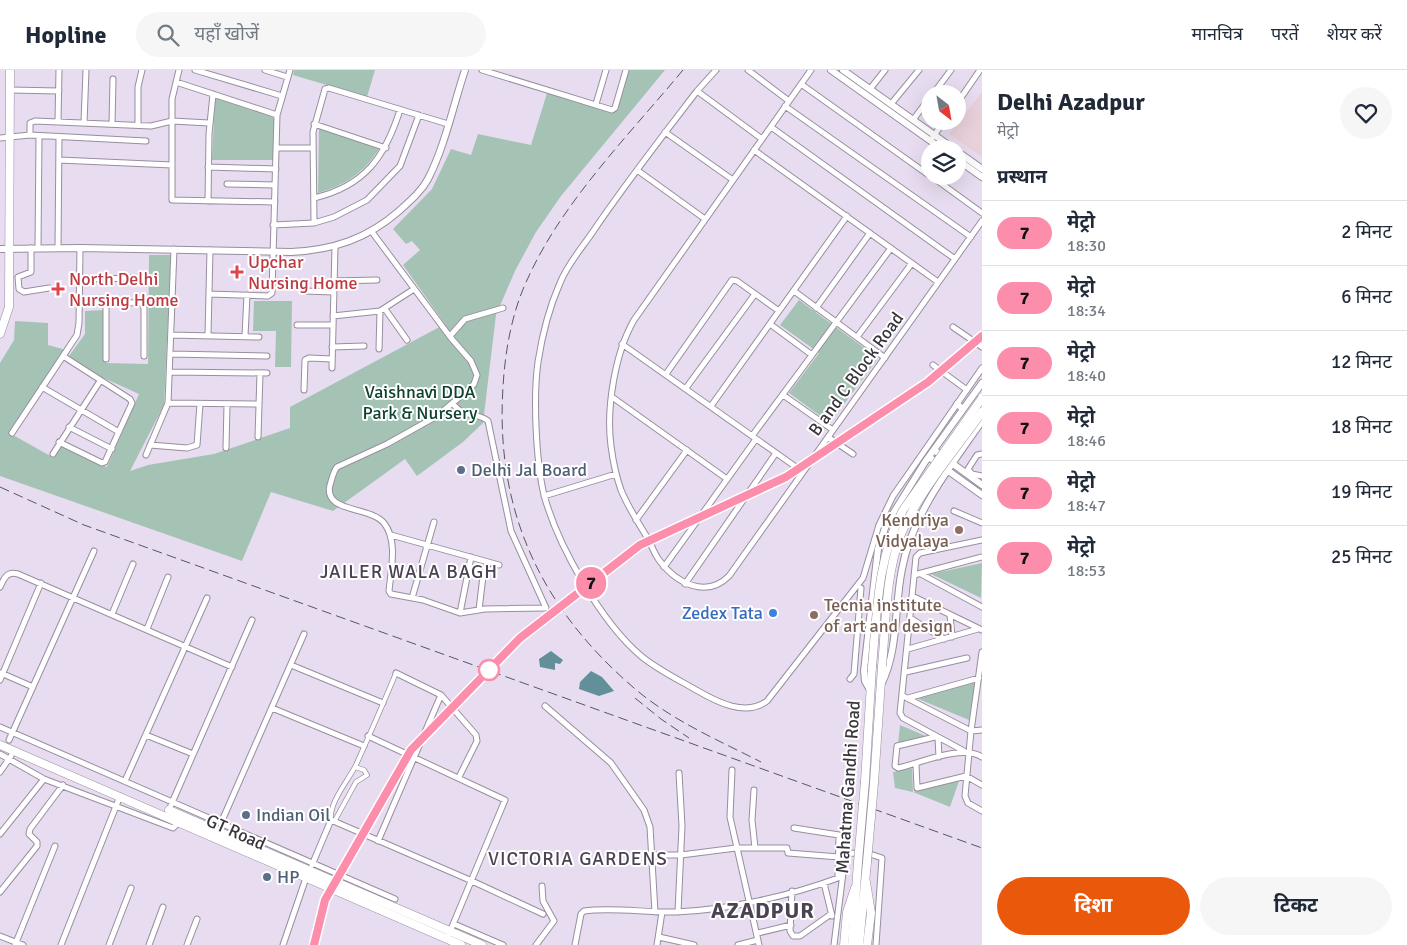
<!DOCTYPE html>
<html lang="hi">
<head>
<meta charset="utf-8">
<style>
	body { margin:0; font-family:Signika,"Noto Sans Devanagari",sans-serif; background:#f6f6f7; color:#1f2937; height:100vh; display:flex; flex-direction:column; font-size:19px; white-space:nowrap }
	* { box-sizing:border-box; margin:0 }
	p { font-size:16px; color:#747a83 }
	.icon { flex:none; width:28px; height:28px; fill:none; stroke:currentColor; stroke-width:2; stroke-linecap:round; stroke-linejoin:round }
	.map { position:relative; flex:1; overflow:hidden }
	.details { display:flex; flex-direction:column; background:#fff; width:425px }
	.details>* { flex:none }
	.badge { padding:0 10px; border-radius:16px; font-size:18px; line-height:32px }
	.needle { width:32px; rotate:149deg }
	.tools { position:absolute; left:921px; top:15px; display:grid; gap:10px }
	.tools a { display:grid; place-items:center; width:45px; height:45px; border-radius:50%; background:#fff; box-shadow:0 5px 20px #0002; font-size:25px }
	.map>.badge { position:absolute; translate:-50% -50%; box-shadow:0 0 0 2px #fff }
	h2 { padding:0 15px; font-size:19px; line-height:45px }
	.round { display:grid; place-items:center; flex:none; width:52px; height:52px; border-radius:26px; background:#f6f6f7 }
	.head { display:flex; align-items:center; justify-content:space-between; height:85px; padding:0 15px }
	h1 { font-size:24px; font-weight:700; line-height:38px }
	.button { display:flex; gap:10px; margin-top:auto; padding:10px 15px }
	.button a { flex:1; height:58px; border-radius:30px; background:#ea580c; color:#fff; font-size:20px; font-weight:700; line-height:58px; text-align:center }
	.button a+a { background:#f6f6f7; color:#1f2937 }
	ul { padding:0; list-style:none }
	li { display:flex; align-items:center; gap:15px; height:65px; padding:0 15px; border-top:1px solid #e0e1e3 }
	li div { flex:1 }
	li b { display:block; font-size:19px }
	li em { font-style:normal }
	li .badge { min-width:55px; font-weight:700; text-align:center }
	header { display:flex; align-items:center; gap:30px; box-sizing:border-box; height:70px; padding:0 25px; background:#fff; border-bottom:1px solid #e0e1e3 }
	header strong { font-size:24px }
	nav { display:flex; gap:28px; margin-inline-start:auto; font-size:18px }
	.search { width:350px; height:45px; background:#f6f6f7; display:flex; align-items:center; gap:12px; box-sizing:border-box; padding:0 18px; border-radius:28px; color:#747a83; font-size:19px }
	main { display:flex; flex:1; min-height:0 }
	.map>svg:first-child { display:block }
</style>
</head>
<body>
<header>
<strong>Hopline</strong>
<div class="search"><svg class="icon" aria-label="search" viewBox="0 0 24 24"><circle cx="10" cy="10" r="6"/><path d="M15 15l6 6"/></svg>यहाँ खोजें</div>
<nav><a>मानचित्र</a><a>परतें</a><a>शेयर करें</a></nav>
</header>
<main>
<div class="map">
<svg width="982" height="875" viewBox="0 0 982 875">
	<rect width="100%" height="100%" fill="#e8ddf0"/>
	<path fill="#e9d1db" d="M982,22V87L949,64Z"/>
	<path fill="#a5c3b4" d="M294,0H375L367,27L293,5Z
		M626,0H665L561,126L536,162L515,201L496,245L483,353L463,372L417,406L405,389L333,441L271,422L242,491L0,406V293L14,270L15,251L48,253V275L70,281L13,365L54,388L61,375L107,397L139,324L97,305L69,286L85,264V241L104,240L106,293L148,294L149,185H171L164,335L130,401L148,395L214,384L290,358V337L445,254L403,195L420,180L412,171L406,174L393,159L432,119L451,79L471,85L478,64L531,75L547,23L612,40Z
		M215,28L275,48L274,90H212Z
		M319,58L379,79C364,103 345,115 318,123Z
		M799,230L878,288L830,353L789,323L819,283L780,255Z
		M254,231H292L291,297H275L276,261H253Z
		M982,493L981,528L931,504Z
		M975,612L969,650L916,628Z
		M900,655L928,667L898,674Z
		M912,698L913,722L959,711L950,737L913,722L895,718L893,702Z"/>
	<path fill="#628f99" d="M551,581L563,590L560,594L555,593V600L540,597L539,589Z
		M591,601L602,607L614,621L599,626L579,619L580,612Z"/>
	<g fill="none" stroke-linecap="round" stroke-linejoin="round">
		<defs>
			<path id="pedestrian" d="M331,750C329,732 348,711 356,695C370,664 383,634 396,603
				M334,752L356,712L367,705L364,700L355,697"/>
			<path id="minor" d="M179,0L172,29V130L275,132
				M195,0L282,26
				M265,0L287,7
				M482,0L612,40L615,38L626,0
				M748,0L789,31
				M811,0L634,250C615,283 606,338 611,376C613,391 616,406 621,420C628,437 637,451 647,467C651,474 654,483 659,490C676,513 706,529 729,506L982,151
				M176,12L277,45
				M801,14L930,106
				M870,19L885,0
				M10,20L59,21
				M697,21L716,0
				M933,24L951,0
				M958,32L980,0
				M596,34L606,0
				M891,34L919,0
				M785,36L971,167
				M913,50L930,27
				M58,52L59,0
				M84,53L86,0
				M112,54L113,9
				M314,54L386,78
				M138,55V17L142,0
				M771,57L955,189
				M665,62L733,110
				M30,65V53L35,51L151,56L172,51L209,53
				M933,67L944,51
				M0,68L30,65L146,71
				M762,69L697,21C661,68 625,114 592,163C581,179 567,195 560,213C549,238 542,266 538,292C533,327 536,391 544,425C558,476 601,552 641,586C658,600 679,610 698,621C717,632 746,647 767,631L863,508L879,455L893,426L982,298
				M276,78H313
				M754,80L938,212
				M59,90L172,95
				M208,97L276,99
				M637,100L705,149
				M931,106L982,143
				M227,114L275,115
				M314,128C365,116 385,87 400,40
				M208,131L209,64L213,24
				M314,153L313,62L325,19L329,18L448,54
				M273,155L314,153L334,147L367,130L400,96L419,45
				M372,162L451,268L471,291L477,305L474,314L468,320L437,346L387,374L337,397C333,402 332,409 330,415C323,443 370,436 384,453C398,471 391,499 389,521L391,524L423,530L460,543L485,539L546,538L511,461L488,351C476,341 466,350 453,334
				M31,178V202L18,207L19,219L24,222L49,218
				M38,178L39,66
				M58,178L59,67
				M80,209L144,208
				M333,211L377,210
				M305,221L333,222
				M794,221L885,288
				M209,224L268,226L272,223L277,45L290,0
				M79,232L142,233L144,238V286
				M106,232V289
				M816,238L870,163
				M385,239L407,270
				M333,246L380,241L414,219
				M297,255H333
				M953,257L982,277
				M171,265L259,267
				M208,265L210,180
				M245,266L247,225
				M450,266L465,249L503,238
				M857,267L912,193
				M622,274L803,402
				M332,277L364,276
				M379,279L380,241
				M171,284L267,286
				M812,285L891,178
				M933,295L967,320
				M332,298L335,177
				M170,302L267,303
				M666,304L732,210L737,211L779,241
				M42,317L119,362
				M686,318L755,224
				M304,320L305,290L309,288L332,289
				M783,325L833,360
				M612,327L727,409
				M168,333L259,334
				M711,336L847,146
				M69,357L112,379
				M12,363L77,265L79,253L80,178
				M752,366L812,285L770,254
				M258,367L260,303
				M828,367L853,384
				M59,372L102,393L105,392L132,333L130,329L63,286
				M150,375L187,378L197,375L200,334
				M226,378L227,335
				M53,384L100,311
				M982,384L977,385L968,399L972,404L982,406
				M146,385L168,333L174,179
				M544,426L616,404
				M954,441L982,453
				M636,450L687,380
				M391,465L499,495
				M664,497L756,369
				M921,504L982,537
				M914,505L982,487
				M685,514L776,383
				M0,517C4,508 7,501 18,504L232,597
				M912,526L982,560
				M412,528L434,452
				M479,540L483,506L488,492
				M460,543L471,487
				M112,544L133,494
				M950,545L952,567
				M910,548L944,569
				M147,559L168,507
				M908,579L978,559
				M982,582L971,661L965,726L968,733L982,741
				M291,595L383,633
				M906,602L967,588
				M1,603L33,617
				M396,603L441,625L476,665L477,671L459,707
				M850,609L854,604L861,518
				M0,610L41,513
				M903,626L971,661L982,660
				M908,628L979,608
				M545,636L611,693L644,740L650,757L655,842
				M272,638L364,676
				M0,657L395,829
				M146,665L193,684
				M368,666L505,730L449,864
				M935,667L897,676L895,696L898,698C921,693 961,674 982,687
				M938,668L939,687
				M9,670L94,481
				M964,681L903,648L900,643L916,487L920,483L982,470
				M0,684L44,709L173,758L178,753
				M916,694L917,718L966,706L982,715
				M732,700L730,747L759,875
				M0,702L11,686
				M125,711L207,528
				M754,720L752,750L755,778
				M171,735L252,550
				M221,753L304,564
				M0,764L44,709
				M378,771L441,625
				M652,785H681L736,778H787L788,783L839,787
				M312,795L331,750L472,811L543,844
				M824,813L832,846
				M792,821L790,861L793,866H800L831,844
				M0,822L37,776V772L29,764L30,759L63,715
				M678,842L682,756L679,703
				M454,854L503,875
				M758,863L791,855
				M0,866L23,875
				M659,867L694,875
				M15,875L55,776
				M61,875L120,726
				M109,875L131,818
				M149,875L163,837
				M187,875L197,849
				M283,875L307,805
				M536,875L554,851L543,831L542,816
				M575,875L581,844L584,841C614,837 646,843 676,842C728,840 789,826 838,808L839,765L794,758
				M657,875L662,842
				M738,875L758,870
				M834,875L845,787L849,783L870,784L882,788L876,875"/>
			<path id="tertiary" d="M831,0L942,79
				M843,0L954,79
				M958,82L982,99
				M958,90L982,107
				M0,179L80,178L291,182C333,180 367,169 399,141C410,131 421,122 428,109C445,76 453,36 465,0
				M957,334L963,339
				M934,380L982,415
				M929,387L982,425
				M881,615C899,579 894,538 902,499C912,444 951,396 982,351
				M870,620L865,611L864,601L878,479L886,455L925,392L982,313"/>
			<path id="secondary" d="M0,264L9,237L10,0
				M0,675L461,875
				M169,740L482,875
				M866,812L871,843L867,875
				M844,875L847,842L855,818"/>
			<path id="primary" d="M865,711L872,597
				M874,713L882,596
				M852,875L858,792
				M859,875L867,792"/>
		</defs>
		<use href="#pedestrian" stroke="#988e9f" stroke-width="5.5"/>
		<use href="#minor" stroke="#988e9f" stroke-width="7"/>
		<use href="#tertiary" stroke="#988e9f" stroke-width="8"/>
		<use href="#secondary" stroke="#988e9f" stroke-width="9"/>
		<use href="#primary" stroke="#988e9f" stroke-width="9"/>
		<use href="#pedestrian" stroke="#fff" stroke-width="4"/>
		<use href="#minor" stroke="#fff" stroke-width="5"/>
		<use href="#tertiary" stroke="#fff" stroke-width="6"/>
		<use href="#secondary" stroke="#fff" stroke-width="8"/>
		<use href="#primary" stroke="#fff" stroke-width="8"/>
		<path stroke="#5a555e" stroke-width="1" stroke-dasharray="10 5" stroke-linecap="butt" d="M683,0C629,65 563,131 528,208C512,241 505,281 503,317C495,441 541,538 634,618C671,650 718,670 761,692
			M0,417L84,455L982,778
			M635,628L661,649L689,668"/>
		<defs>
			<path id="primary-bridge" d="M882,596C886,554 885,508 900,467C914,428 957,378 982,342
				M872,597C877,544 877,488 903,440L982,328
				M858,792L865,711
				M867,792L874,713"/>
		</defs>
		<use href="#primary-bridge" stroke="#988e9f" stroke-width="9" stroke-linecap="butt"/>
		<use href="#primary-bridge" stroke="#fff" stroke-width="8"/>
	</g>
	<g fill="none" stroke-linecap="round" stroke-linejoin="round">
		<defs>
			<path id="line" d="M314,875L325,830L411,680L520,568L640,475L786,407L928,312L982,266"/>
		</defs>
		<use href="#line" stroke="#fff" stroke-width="11"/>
		<use href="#line" stroke="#fc8eac" stroke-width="8"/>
	</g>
	<g fill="#e0444e" stroke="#fff" stroke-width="2">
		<path d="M234.5 194.5h5v5h5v5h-5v5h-5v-5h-5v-5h5z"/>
		<path d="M55.5 211.5h5v5h5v5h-5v5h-5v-5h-5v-5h5z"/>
	</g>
	<g fill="#5c6f8a" stroke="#fff" stroke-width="2">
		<circle cx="461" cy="400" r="5"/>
		<circle cx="246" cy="745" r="5"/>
		<circle cx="267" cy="807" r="5"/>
	</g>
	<g fill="#8d6e63" stroke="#fff" stroke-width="2">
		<circle cx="959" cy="460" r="5"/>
		<circle cx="814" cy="545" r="5"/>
	</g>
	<circle fill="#3f7fe0" stroke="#fff" stroke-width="2" cx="773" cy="543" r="5"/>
	<circle fill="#fff" stroke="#fc8eac" stroke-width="2.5" cx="489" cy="600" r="10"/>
	<g text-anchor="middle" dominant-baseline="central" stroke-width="4" stroke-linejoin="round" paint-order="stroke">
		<g font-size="18" fill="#be3a42" stroke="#fff" text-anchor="start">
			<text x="248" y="192">Upchar<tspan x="248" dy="21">Nursing Home</tspan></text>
			<text x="69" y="209">North Delhi<tspan x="69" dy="21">Nursing Home</tspan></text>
		</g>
		<g font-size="18" fill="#39353c" stroke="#fff">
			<text transform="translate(856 304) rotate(-54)">B and C Block Road</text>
			<text transform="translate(848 717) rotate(-86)">Mahatma Gandhi Road</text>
			<text transform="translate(236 762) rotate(24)">GT Road</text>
		</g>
		<g font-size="18" fill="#0e432f" stroke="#fff">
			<text x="420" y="322">Vaishnavi DDA<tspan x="420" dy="21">Park &amp; Nursery</tspan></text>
		</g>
		<g font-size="18" fill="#4e5e75" stroke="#fff" text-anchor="start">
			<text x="471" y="400">Delhi Jal Board</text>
			<text x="256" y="745">Indian Oil</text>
			<text x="277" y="807">HP</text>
		</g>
		<g font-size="18" fill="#785e54" stroke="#fff" text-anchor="end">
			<text x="949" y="450">Kendriya<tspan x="949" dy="21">Vidyalaya</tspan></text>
			<text x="824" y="535" text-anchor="start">Tecnia institute<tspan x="824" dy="21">of art and design</tspan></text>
		</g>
		<g font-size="18" fill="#366cbe" stroke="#fff" text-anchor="end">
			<text x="763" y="543">Zedex Tata</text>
		</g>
		<g font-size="19" letter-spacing="1" fill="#4c4352" stroke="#fff">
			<text x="409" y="502">JAILER WALA BAGH</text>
			<text x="578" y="789">VICTORIA GARDENS</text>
		</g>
		<g font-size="22" font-weight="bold" letter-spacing="1" fill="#4c4352" stroke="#fff">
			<text x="763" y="840">AZADPUR</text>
		</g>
	</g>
</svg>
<div class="tools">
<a><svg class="needle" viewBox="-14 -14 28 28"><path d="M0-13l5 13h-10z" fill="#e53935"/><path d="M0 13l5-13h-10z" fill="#747a83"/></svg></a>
<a><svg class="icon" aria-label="layers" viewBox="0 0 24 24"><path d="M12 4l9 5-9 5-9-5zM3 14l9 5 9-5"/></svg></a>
</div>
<b class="badge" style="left:591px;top:513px;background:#fc8eac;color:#111">7</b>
</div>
<section class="details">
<div class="head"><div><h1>Delhi Azadpur</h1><p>मेट्रो</p></div><a class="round"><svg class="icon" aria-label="heart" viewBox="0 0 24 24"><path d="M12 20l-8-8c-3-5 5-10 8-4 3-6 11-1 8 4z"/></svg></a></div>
<h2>प्रस्थान</h2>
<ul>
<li><span class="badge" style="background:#fc8eac;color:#111">7</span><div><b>मेट्रो</b><p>18:30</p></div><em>2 मिनट</em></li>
<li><span class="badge" style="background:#fc8eac;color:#111">7</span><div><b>मेट्रो</b><p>18:34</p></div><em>6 मिनट</em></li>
<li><span class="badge" style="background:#fc8eac;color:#111">7</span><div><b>मेट्रो</b><p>18:40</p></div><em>12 मिनट</em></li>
<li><span class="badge" style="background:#fc8eac;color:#111">7</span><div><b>मेट्रो</b><p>18:46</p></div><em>18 मिनट</em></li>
<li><span class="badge" style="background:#fc8eac;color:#111">7</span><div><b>मेट्रो</b><p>18:47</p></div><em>19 मिनट</em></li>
<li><span class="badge" style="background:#fc8eac;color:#111">7</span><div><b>मेट्रो</b><p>18:53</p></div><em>25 मिनट</em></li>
</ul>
<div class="button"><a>दिशा</a><a>टिकट</a></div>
</section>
</main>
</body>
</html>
